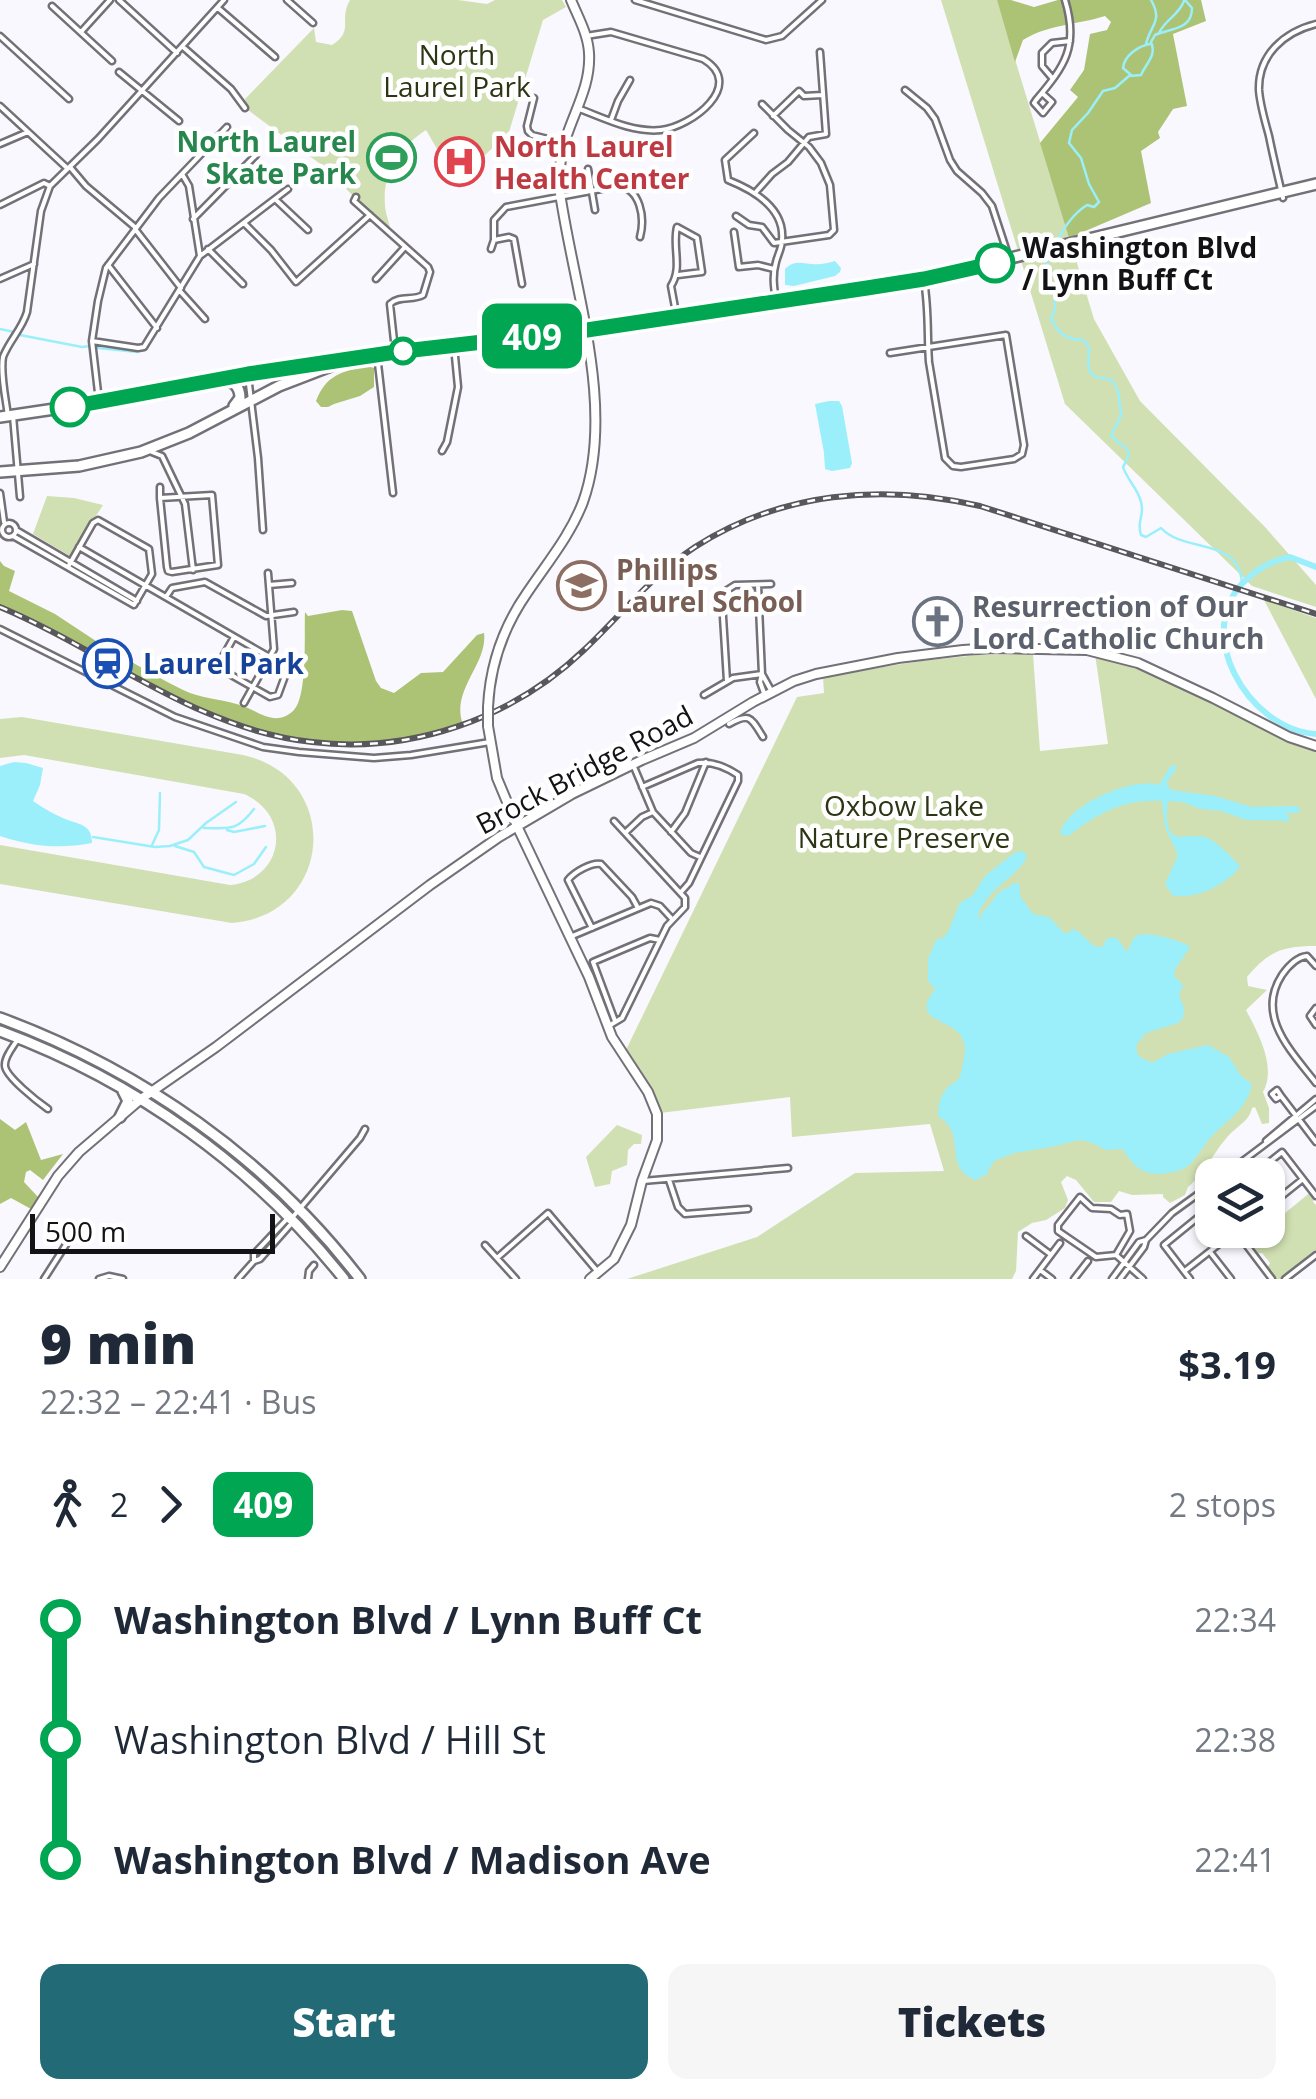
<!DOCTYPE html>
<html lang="en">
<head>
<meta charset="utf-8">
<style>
	body { margin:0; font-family:"Open Sans",sans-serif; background:#f6f6f7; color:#1f2937; height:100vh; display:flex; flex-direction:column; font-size:38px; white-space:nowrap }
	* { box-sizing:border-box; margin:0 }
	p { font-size:32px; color:#747a83 }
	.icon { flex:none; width:55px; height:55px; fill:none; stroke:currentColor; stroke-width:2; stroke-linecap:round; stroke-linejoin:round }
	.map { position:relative; height:1279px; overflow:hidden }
	.details { display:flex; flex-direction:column; background:#fff; flex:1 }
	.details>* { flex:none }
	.badge { padding:0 20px; border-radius:15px; font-size:35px; line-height:65px }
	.tools { position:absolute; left:1195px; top:1158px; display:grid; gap:20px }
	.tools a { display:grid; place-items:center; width:90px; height:90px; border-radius:20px; background:#fff; box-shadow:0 2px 8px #0004; font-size:50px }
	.scale { position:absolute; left:30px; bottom:25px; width:245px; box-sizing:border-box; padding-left:10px; border:5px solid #131215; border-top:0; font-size:28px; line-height:35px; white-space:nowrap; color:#131215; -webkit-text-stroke:8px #fff; paint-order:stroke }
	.map>.badge { position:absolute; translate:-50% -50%; box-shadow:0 0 0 5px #fff }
	.legs { display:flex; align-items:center; gap:15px; height:110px; padding:0 40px; font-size:32px }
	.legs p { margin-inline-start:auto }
	.summary { display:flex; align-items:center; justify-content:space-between; height:170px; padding:0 40px }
	h1 { font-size:55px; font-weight:800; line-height:75px }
	.primary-button { display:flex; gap:20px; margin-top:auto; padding:20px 40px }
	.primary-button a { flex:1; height:115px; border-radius:20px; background:#226b76; color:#fff; font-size:40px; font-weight:800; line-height:115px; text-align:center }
	.primary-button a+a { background:#f6f6f7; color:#1f2937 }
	ul { padding:0 40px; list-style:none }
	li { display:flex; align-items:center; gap:35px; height:120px; font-size:38px }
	li i { display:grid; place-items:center; width:15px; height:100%; margin:0 12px; background:currentColor }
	li i::after { content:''; width:25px; height:25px; margin:-12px; border:8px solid; border-radius:50%; background:#fff }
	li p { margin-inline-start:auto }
	li:first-child i { background:linear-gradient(#0000 50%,currentColor 0) }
	li:last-child i { background:linear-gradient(currentColor 50%,#0000 0) }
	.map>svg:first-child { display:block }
</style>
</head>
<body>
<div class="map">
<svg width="1316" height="1279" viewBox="0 0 1316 1279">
	<rect width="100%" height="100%" fill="#f9f8fe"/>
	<path fill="#d1e0b2" d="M350,0H458L487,4L495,0H562L566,7L543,20L509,132L483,157L472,146L440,154L426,130C400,147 382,172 385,205C385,212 389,221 390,228L353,196L327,169L248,110L245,99L314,28L316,42L332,45C355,30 338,21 350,0Z
		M941,0H997L1094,319L1140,401L1265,527L1316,585V607L1252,586L1065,404Z
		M47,496L74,498L103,505L70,556L33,534Z
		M1264,600L1316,618V699Z
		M1033,654L1040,751L1108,744L1095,654C1136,666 1173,681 1211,700C1246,717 1278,740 1316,750V946C1282,946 1269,951 1247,977L1248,986L1267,990L1246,1010C1258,1033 1277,1067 1263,1092L1269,1108V1123L1262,1124L1255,1107L1252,1108C1249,1121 1240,1124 1231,1133C1215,1149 1205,1174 1188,1187L1185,1195L1170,1203L1163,1197V1194L1132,1195L1119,1191L1111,1202H1094L1076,1180L1067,1176L1061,1182L1068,1200L1065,1208L1046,1220L1032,1223L1018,1232L1016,1271L1012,1279H627L757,1237L855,1173L944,1171L930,1124L792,1137L790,1097L660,1113L654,1096L625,1052L797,697L824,693L823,677L833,675L921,661L978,655Z
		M22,717L243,755C343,777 334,915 232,923L0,884V845L230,885C283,880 294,816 244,794L24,755L0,758V719Z
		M617,1125L642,1135L641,1144H634L628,1150L627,1165L612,1171L610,1184L595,1187L586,1157Z
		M1312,1191L1316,1196L1313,1202L1316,1205V1255L1285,1279H1273L1266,1270L1270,1263L1262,1253L1253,1254L1246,1244L1264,1230H1268V1227Z"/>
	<path fill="#acc376" d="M997,0H1011L1034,7L1058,0H1201L1206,21L1173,34L1187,106L1173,109L1158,132L1160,138L1141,151L1151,203L1069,238L1040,143L1078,97L1070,90L1084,70L1090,34L1107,30L1111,22L1105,16C1077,25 1049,24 1023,40L1015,62Z
		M367,366L374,368V387L360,396L334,404L328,407H321L316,401C326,375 341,372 367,366Z
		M0,561L4,566L15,571L9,591L55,614L102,645L96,655L0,604Z
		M342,610L352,611L376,681L381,688L394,693L421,673L443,672L477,635L484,633C488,664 450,690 463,725C335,768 234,734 122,670L128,660C148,671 169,684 190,693C207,699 226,700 243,706C259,712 276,727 293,711C308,698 304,633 305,612L308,616Z
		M0,1119L15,1130L26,1122L41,1160L63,1154L43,1180L30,1170L26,1172L24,1182L39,1198L31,1209L11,1198L0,1204Z"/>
	<path fill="#9aeffb" d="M835,261L841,268L840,272L835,276L794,286L785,285V269C794,260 801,263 812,264C820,265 828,263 835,261Z
		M829,401H839L842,406L852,463L850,468L832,471L825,469L824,453L815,404Z
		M14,762L26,763L43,768L40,785L33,801C42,807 53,814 63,818C78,825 92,823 92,843C60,849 33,847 0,836V766Z
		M1174,765L1177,766L1176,769L1166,783L1171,790L1215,796L1252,807L1297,806L1301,810L1296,813H1286L1291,821L1246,820L1221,811L1201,809L1182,802L1168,801C1161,856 1189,828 1210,839C1220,845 1231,857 1240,866C1229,884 1193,901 1172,895L1165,884L1178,855L1165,827L1162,801C1124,798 1097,814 1068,836L1060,834C1067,805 1131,777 1159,785L1170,767Z
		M1022,851L1027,855C1022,876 983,888 977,920L999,892L1017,882L1020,886V896L1033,914L1049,917L1065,934L1074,929C1082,933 1088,942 1096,947L1104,946L1106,939L1116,937L1127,952C1130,947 1131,941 1135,937C1143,929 1182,941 1190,947L1174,971L1175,977L1183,985L1179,995L1184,1008L1183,1018L1178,1023L1146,1033L1136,1045L1138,1056L1152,1063L1168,1054L1208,1045L1229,1057L1241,1076L1252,1084C1247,1108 1230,1118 1214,1134C1204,1143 1199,1156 1189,1165C1182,1171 1176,1171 1167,1173C1145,1177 1133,1167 1123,1149L1106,1150L1090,1142L1079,1140L1051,1147L1014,1153L994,1161L986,1175L975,1180C941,1165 969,1135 938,1116C938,1106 940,1095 948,1087C951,1084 957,1082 959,1078C962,1072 965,1053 965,1047C962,1019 922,1025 927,1003C928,998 933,994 935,989L928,981V959L936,940L944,937L948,932L960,903L973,895L985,876L1014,853Z"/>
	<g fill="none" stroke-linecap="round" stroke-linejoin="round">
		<path stroke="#9aeffb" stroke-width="2.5" d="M1159,33C1165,20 1179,15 1184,1
			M1146,44C1151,24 1163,21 1151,0
			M1131,75L1123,68C1124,56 1138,46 1150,44
			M1056,243C1063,229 1074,213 1087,205L1094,207L1099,202L1089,184L1081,158L1069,143L1072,130L1088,113L1103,91L1115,88L1129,76L1141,75C1146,63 1157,56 1151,42L1155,35C1171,28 1192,30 1192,8L1185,0
			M1050,256L1043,270L1046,283L1055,294V310L1051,319C1057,329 1062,337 1074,339C1077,340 1079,339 1082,340C1094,345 1086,360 1089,369C1095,388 1115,365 1119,398C1119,399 1121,413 1121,414C1120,421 1114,428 1111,435C1121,449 1137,444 1123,467C1127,480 1142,493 1142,509C1142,520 1137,523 1141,535L1146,537L1161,528C1185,554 1238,536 1242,583
			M0,329L14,332
			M20,335L82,347L90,346
			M98,348L137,352
			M204,828C230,828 236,832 254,809
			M227,830L234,832L265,826
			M93,837L155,847L170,846L188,840L206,823L236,802
			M152,845L159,830L160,793
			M175,846L194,852L204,867L234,875L254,864L266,847"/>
		<path stroke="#9aeffb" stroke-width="6" d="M1316,567L1290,557C1274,560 1260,567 1248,578C1189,629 1248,730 1316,734"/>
		<defs>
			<path id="street" d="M119,0L177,53
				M287,0L313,23
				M635,0L766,40L782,36L822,0
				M52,6L112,61
				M218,8L275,57
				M81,32L110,0
				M0,36L69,99
				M183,47L231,89L245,108
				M119,72L179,121
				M1053,79L1042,66V53L1052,43L1070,41
				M905,90L927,108L935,119L950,160L957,171L982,193L992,206L1008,255
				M1042,93L1052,102L1043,113L1034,103L1036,100C1065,66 1079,46 1065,0
				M534,98L527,126L528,131L532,135L564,143
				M0,106L67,168
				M577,108C604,118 632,133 661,130C691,127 747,85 703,59L611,32L586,36
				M773,116L799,91L804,96L822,95
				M611,120L618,101L630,80
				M754,133L725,160L728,180C753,190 785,208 782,240C782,248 778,254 776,262C772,276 774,288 776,301
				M0,144L28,132
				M70,167L86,186L136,228
				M588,169L595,210
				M182,174L189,186L200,256
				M755,193L772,174L788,162L809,137L826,134L820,52
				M356,197L354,201L428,267L430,272L423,295C413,301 399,295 390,304L395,350
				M1283,198C1278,177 1273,156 1269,136C1265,121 1260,105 1259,90C1258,55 1284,32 1316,24
				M275,199L308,230
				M0,205L44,183L50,186
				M736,216L749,225L762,227L774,243L829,235L834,230L830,185L821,163L809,147L788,130L762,104
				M193,219L256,155
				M244,223L271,250L296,282L370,215
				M135,229L181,288
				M734,232L739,267L758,265L774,269
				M494,240L509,237L514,239L522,284
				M208,249L243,284
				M491,249L494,240V220L506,207L617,186C641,188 645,218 640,237
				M108,265L157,328
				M0,279L34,264
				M376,279L405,247
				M179,290L205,319
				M676,313L671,286C683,267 672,247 677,227L697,238L702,272L678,275
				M92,341L138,348L144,347L200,256L288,189
				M890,353C929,347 967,341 1006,335L1024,445L1022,454L1014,459L961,467L953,466L945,458L929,362C927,334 929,309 924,281
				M377,355L393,493
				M248,376L258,458L263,530
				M99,401L92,341L98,301L106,268L159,198L227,127
				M8,416C6,399 0,374 3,357C9,341 22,329 27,312L41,211L50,186L98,139L224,0
				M13,416L20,497
				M442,451L447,442L458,387L454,346
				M152,452L162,456L185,504L193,570
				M160,487V498L167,567L168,571L172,572L218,565L212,495L160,498
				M0,493L4,522
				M2 530a7 7 0 1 1 14 0a7 7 0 1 1-14 0Z
				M16,530L137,601
				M13,536L134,605L152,574L149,549L98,520L93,523L68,567
				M79,547L278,662L285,676L278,695L270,697L217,667L234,637
				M269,585L292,583
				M166,597L172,588L205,582L266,616L294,612
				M0,629L175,717L263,747L299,752L374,758L411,755L490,742
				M727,681L722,601L724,592L735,585L771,584
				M764,693L760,682L762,674L772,692
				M704,695L733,678L762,674L758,585
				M244,703L274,649L268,573
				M729,724C750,712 751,718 763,737
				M634,767L653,812L691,853L700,857
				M642,787L698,763C713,761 726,767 738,775V781L689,883L681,892
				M671,832L685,813L706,762
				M625,833L642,817L653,812
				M592,928L568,880C574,872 592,862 601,864L632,897L638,908
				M570,937L651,903L660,906L672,919
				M1316,966L1307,956C1297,957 1289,965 1282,975C1255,1016 1292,1052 1316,1083
				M1316,1008L1310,1016L1316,1025
				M615,1021L593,962L650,938L660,940
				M607,1027L622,1018L667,926L685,907V898L614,821
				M16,1042C12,1048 4,1058 5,1066C6,1077 38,1102 48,1109
				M1281,1096L1277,1090L1272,1094L1276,1099L1281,1096L1316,1142
				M1266,1141L1316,1099
				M1224,1175L1316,1106
				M1253,1175L1282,1152L1316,1196
				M669,1180L678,1207L685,1214L748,1209
				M643,1181L788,1168
				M1268,1207L1303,1179
				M1235,1230L1272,1279
				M1026,1236L1050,1254
				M485,1245L516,1279
				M1210,1252L1231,1279
				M1116,1255L1096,1257L1058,1231V1225L1080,1197L1092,1208L1111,1209L1120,1215L1127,1214L1130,1231L1116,1255L1143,1279
				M497,1258L548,1213L598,1272
				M254,1261V1254L287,1219
				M1040,1270L1052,1279
				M1186,1270L1237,1230
				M44,1279L67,1243
				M99,1279L109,1276L123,1279
				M238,1279L254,1261L260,1259L291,1224V1219L360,1138L365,1129
				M308,1279L309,1271L314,1265
				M1033,1279L1060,1243
				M1074,1279L1088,1261
				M1112,1279L1139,1242L1146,1240L1172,1213L1212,1184
				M1120,1279L1144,1247L1146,1240
				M1190,1279L1164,1245L1212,1206
				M1285,1279L1316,1255"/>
			<path id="secondary" d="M488,707C490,666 504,626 527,593C547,563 570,536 583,502C617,406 572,284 559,186C559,170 561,154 566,138C575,110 591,84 589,53C588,34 578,17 571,0
				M488,726L497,778L517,826L589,977L612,1037L648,1092L657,1114V1140L642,1181L631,1225L614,1259L590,1279
				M0,1267L58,1176L79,1152L141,1099L216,1047L430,885L499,837L572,794L642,760L694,738L753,702L794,681L816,674L898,658L963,650L994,648L1087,650L1138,663L1213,698L1289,737L1316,746"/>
			<path id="primary" d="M222,379C233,381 240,386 240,398L234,406
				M0,417L68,407L248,374L396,352L587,330L924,279L1316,184
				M0,472L79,466L141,452L189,433L279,386L331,366
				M0,1018C141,1070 268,1159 360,1279
				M0,1031C135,1081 254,1166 344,1279
				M120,1117L128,1101L123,1091"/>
		</defs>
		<use href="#street" stroke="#737177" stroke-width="9"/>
		<use href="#secondary" stroke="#737177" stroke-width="12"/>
		<use href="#primary" stroke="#737177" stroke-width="14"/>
		<use href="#street" stroke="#fff" stroke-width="4"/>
		<use href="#secondary" stroke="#fff" stroke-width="8"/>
		<use href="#primary" stroke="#fff" stroke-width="9"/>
		<defs>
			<path id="rail" d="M0,607C105,651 195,729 312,742C410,754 512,719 584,650C621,615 652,575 695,547C781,492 882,483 980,506L1316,614"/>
		</defs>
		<use href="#rail" stroke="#58575b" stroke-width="6"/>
		<use href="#rail" stroke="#fff" stroke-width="2.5" stroke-dasharray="8" stroke-linecap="butt"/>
		<defs>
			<path id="secondary-bridge" d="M488,707V726"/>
		</defs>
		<use href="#secondary-bridge" stroke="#737177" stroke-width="12" stroke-linecap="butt"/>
		<use href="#secondary-bridge" stroke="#fff" stroke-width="8"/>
	</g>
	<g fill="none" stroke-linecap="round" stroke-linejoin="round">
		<defs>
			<path id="line-1" d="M70,407L248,374L396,352L587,330L867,288L924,279L995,263"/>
		</defs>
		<use href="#line-1" stroke="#fff" stroke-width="22"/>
		<use href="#line-1" stroke="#00a651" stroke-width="15"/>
	</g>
	<defs>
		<symbol id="stadium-ring" viewBox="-11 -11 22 22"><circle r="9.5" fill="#fff" stroke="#2e9e5b" stroke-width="1.5"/><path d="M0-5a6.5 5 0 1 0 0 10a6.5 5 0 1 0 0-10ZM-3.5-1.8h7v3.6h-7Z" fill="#2e9e5b"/></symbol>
		<symbol id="hospital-ring" viewBox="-11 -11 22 22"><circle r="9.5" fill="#fff" stroke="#e0444e" stroke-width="1.5"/><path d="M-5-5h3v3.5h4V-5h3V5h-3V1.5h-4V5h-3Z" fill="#e0444e"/></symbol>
		<symbol id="school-ring" viewBox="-11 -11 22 22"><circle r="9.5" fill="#fff" stroke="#8d6e63" stroke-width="1.5"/><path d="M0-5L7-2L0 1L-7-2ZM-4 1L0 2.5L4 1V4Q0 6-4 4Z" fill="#8d6e63"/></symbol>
		<symbol id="church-ring" viewBox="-11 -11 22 22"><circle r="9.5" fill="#fff" stroke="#6b7280" stroke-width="1.5"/><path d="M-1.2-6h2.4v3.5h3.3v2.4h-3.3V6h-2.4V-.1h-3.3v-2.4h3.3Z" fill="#6b7280"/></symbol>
		<symbol id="station-ring" viewBox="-11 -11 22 22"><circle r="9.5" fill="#fff" stroke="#1a4fb4" stroke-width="1.5"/><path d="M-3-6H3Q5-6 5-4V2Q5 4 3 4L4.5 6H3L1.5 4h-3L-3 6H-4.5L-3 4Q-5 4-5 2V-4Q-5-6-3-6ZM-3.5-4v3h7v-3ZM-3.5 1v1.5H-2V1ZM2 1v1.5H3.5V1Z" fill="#1a4fb4"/></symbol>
	</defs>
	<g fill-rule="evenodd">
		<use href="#stadium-ring" x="364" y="130" width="55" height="55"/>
		<use href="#hospital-ring" x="432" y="134" width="55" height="55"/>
		<use href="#school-ring" x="554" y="558" width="55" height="55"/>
		<use href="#church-ring" x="910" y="594" width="55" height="55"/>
		<use href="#station-ring" x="80" y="636" width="55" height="55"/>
	</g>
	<g fill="#fff" stroke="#00a651" stroke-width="5">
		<circle cx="995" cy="263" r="18"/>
		<circle cx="403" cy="351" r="12"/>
		<circle cx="70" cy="407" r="18"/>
	</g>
	<g text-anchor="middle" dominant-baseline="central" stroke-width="9" stroke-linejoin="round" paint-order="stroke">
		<g font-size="28" fill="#2c3514" stroke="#fff">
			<text x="457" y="54">North<tspan x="457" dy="32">Laurel Park</tspan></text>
			<text x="904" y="805">Oxbow Lake<tspan x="904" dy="32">Nature Preserve</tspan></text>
		</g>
		<g font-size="28" font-weight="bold" fill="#27864d" stroke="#fff" text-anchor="end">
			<text x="356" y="141">North Laurel<tspan x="356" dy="32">Skate Park</tspan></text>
		</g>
		<g font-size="28" font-weight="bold" fill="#be3a42" stroke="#fff" text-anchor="start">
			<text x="494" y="146">North Laurel<tspan x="494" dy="32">Health Center</tspan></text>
		</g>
		<g font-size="28" font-weight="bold" fill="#131215" stroke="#fff" text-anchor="start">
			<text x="1022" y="247">Washington Blvd<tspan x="1022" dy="32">/ Lynn Buff Ct</tspan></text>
		</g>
		<g font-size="28" font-weight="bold" fill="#785e54" stroke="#fff" text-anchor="start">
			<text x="616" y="569">Phillips<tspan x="616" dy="32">Laurel School</tspan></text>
		</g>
		<g font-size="28" font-weight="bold" fill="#5b616d" stroke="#fff" text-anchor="start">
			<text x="972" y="606">Resurrection of Our<tspan x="972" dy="32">Lord Catholic Church</tspan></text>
		</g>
		<g font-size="28" font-weight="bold" fill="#164399" stroke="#fff" text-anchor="start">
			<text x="143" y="663">Laurel Park</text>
		</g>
		<g font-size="28" fill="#131215" stroke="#fff">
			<text transform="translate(584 769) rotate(-28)">Brock Bridge Road</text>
		</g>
	</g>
</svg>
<div class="tools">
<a><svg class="icon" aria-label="layers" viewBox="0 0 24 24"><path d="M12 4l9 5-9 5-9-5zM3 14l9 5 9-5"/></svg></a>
</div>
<div class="scale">500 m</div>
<b class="badge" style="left:532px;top:336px;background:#00a651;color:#fff">409</b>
</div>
<section class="details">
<div class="summary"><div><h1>9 min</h1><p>22:32 – 22:41 · Bus</p></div><b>$3.19</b></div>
<div class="legs"><svg class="icon" aria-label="walk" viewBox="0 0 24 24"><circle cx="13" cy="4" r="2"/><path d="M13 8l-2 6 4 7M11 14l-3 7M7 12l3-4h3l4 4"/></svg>2<svg class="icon" aria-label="forward" viewBox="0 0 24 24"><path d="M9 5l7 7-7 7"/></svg><b class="badge" style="background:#00a651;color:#fff">409</b><p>2 stops</p></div>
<ul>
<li><i style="color:#00a651"></i><b>Washington Blvd / Lynn Buff Ct</b><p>22:34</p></li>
<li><i style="color:#00a651"></i><span>Washington Blvd / Hill St</span><p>22:38</p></li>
<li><i style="color:#00a651"></i><b>Washington Blvd / Madison Ave</b><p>22:41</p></li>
</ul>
<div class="primary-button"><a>Start</a><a>Tickets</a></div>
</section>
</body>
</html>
